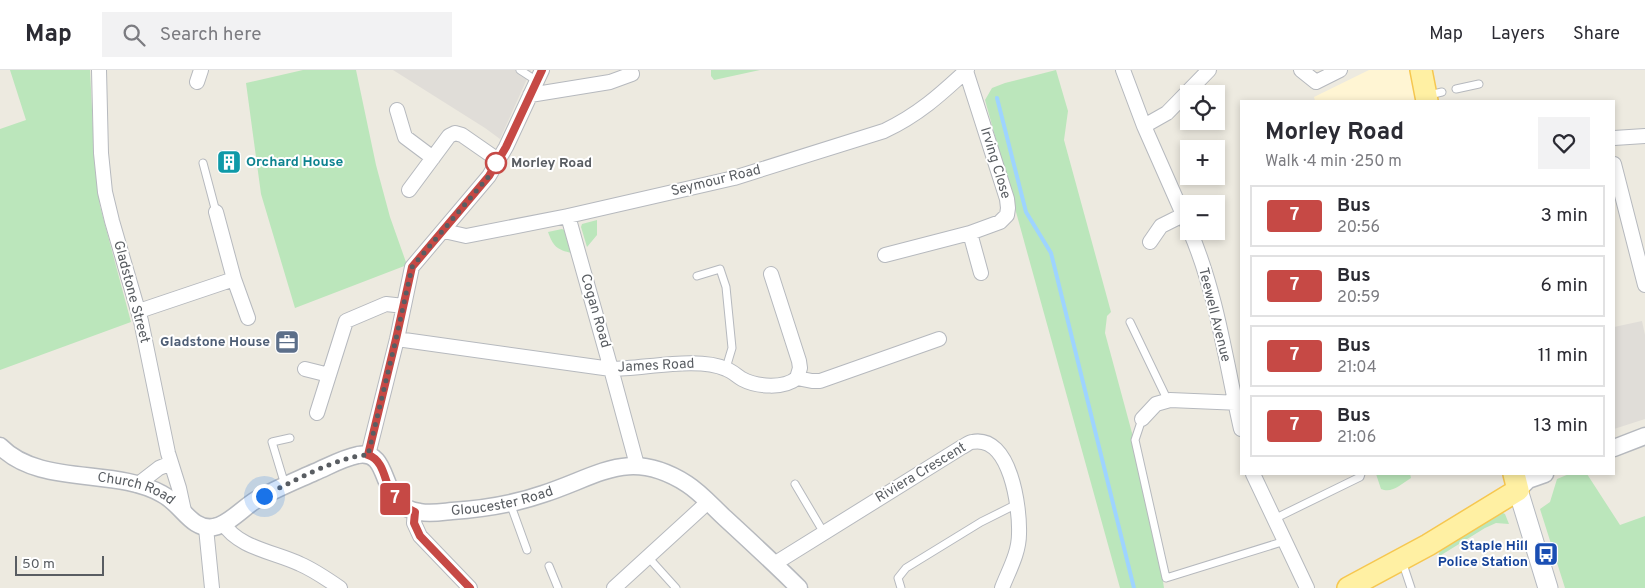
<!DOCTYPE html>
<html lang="en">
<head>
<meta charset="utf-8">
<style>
	body { margin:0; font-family:Overpass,sans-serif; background:#f2f2f3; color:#2b2b33; height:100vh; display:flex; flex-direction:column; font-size:19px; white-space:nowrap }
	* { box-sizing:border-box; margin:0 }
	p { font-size:16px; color:#7c7c81 }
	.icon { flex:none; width:28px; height:28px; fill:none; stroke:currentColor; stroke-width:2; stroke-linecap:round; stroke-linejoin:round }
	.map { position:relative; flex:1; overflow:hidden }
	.panel { position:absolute; left:1240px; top:30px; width:375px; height:375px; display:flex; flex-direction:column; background:#fff; border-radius:0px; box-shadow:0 2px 8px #0003 }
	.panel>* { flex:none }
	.badge { padding:0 10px; border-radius:4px; font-size:18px; line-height:32px }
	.tools { position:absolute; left:1180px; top:15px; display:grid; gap:10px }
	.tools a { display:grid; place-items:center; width:45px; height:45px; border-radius:0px; background:#fff; box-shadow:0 2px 8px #0003; font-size:25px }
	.scale { position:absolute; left:15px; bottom:12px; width:89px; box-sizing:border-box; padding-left:5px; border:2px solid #595d62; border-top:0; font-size:14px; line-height:18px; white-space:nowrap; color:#595d62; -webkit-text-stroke:4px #fff; paint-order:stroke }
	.you { position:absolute; width:25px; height:25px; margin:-12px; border:4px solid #fff; border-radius:50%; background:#1a73e8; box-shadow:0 0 0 8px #1a73e833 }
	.map>.badge { position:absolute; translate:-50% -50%; box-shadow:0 0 0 2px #fff }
	.round { display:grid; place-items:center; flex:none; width:52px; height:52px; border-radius:0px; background:#f2f2f3 }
	.head { display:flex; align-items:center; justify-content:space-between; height:85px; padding:0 25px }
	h1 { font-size:24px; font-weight:700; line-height:38px }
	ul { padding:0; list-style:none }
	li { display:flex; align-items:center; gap:15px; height:62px; margin:0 10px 8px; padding:0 15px; border:2px solid #e1e1e2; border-radius:0px }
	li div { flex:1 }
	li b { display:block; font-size:19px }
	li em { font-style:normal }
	li .badge { min-width:55px; font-weight:700; text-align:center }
	header { display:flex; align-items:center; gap:30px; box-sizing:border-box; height:70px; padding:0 25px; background:#fff; border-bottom:1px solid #e1e1e2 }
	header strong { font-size:24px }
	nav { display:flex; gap:28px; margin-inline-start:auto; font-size:18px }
	.search { width:350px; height:45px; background:#f2f2f3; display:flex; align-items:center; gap:12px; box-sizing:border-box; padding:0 18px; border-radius:0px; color:#7c7c81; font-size:19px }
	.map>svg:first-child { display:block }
</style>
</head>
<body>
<header>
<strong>Map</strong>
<div class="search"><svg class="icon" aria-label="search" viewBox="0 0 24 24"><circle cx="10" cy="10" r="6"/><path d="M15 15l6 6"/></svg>Search here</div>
<nav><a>Map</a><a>Layers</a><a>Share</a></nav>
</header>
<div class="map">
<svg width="1645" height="518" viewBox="0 0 1645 518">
	<rect width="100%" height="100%" fill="#edeae0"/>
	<path fill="#fff5d3" d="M1369,0H1413L1419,31H1315L1314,27Z"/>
	<path fill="#e0ddd8" d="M393,0H531L500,69L485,58Z
		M1642,251L1645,265V349L1614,359V257Z"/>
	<path fill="#bbe6bb" d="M10,0H90L95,99L100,136L131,252L0,300V59L26,50Z
		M303,0H356L376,95L390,147L407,195L295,238L261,124L246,13Z
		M711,0H760L714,10L711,6Z
		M1056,0L1068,41L1064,70L1111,242L1107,246L1105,263L1142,400L1155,460L1164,518H1120L985,30L992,18L1005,13Z
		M597,150V165L587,177L581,157L582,154Z
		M562,159L566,161L572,183C557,180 553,176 548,162Z
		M1376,404H1410L1411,408C1401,414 1392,424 1381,419Z
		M1569,404H1587L1620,455L1645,446V518H1565L1540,439L1550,432L1557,409Z
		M1501,442L1505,444L1509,454L1496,453L1485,458L1438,487L1440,480Z"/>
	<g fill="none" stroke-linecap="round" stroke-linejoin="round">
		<path stroke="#9ed4ff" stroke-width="4" d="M997,28L1026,142L1051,183L1134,518"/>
		<defs>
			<path id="service" d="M520,0L537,11
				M1456,19L1479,14
				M1429,25L1442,22
				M203,93L216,142
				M697,206L720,199L726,217L732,278L726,298
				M1130,252L1168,331
				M1142,349L1135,370L1166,508L1285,471
				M795,414L824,463
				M285,415L272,372L290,368
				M510,433L527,480
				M1274,449L1360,407L1361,404
				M648,487L676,518
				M1402,491L1411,518
				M549,496L558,518
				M901,518L898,508L906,498L981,452L1017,434"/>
			<path id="minor" d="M99,0L101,83L105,122L112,151L141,251L168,383L179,418L184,441
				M1123,0L1144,56L1189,158
				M1301,0L1316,12L1340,0
				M197,12L201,0
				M530,25L610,12L632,4
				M397,40L405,67L433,88
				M1144,56L1167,43L1209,0
				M1614,68L1645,66
				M1614,94L1645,215
				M409,120L449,66L455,63L462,65L498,90
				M568,146L611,299L637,395
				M444,161L466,166L568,146L734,108L884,61C918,45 940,25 967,0
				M1190,161C1217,224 1226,293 1241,359
				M970,163L981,203
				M1150,172L1161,156L1183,145
				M885,185L970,163L1000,152L1007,145L1008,138L1007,129L966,1
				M771,204L799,291L800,298L797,308
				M234,209L248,248
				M139,241L234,209L216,142
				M397,269L611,299C644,299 698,286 726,299C732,301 737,306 742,309C757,317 784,319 797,308L812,311H820L939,269
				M305,299L329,305
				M317,343L346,251L386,234L404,236
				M1142,349L1156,334L1170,330L1241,333
				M368,385L397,269L412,197L489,106L506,77L542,0
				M1253,404L1307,518
				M137,415L159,398L171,393
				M415,441L414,453L420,466L470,518
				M223,453C238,478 275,482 300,494C314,500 327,509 340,518
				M206,458L212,518
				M774,494L962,377C965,376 969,372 972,372C1011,364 1020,439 1019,464C1019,483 1009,500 1002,518
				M614,518L708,432"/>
			<g id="tertiary">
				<path id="s1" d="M0,376C40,417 115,397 162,424C182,434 191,461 214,457C228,455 244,437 256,430C275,419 295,411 315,402C329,396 343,388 358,385C394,379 376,437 420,442C431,444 442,442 452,441C483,439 514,434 543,424C599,406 629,377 687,414C701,423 713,437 725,448C750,471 775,494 799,518"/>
				<path d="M1614,378L1645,366"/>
				<path d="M1518,420L1528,410L1545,404"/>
			</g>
			<path id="secondary" d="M1518,420L1548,518"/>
			<path id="primary" d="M1421,0L1427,31
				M1348,518L1428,475L1518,420L1514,404"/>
		</defs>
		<use href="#service" stroke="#b6b9be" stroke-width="9"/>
		<use href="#minor" stroke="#b6b9be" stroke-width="16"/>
		<use href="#tertiary" stroke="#b6b9be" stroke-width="19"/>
		<use href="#secondary" stroke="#b6bac0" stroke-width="21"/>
		<use href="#primary" stroke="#f6c750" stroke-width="24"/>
		<use href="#service" stroke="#fff" stroke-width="7"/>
		<use href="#minor" stroke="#fff" stroke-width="14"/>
		<use href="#tertiary" stroke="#fff" stroke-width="16"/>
		<use href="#secondary" stroke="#fff" stroke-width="19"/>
		<use href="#primary" stroke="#fff0a3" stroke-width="21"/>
	</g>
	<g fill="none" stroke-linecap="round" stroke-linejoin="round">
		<defs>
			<path id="line" d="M470,518L420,466L414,453L415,442C407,438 400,435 394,428C384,415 386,391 368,385L396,269L412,197L489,106L506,77L542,0"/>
		</defs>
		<use href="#line" stroke="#fff" stroke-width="11"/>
		<use href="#line" stroke="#c64945" stroke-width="8"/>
		<path stroke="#595d62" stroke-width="5" stroke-dasharray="0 9" d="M264,426C289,413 341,385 368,385L396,269L412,197L489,106L497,92L496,93"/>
	</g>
	<defs>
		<symbol id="building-square" viewBox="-11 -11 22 22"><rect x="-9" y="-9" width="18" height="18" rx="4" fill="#0f9aa8" stroke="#fff"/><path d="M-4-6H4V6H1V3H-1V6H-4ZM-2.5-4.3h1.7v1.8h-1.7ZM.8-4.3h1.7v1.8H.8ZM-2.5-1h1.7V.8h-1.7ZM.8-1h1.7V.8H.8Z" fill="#fff"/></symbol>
		<symbol id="office-square" viewBox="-11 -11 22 22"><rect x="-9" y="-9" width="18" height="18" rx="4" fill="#5c6f8a" stroke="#fff"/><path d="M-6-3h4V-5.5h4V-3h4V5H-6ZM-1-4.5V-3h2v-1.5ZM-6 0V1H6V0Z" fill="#fff"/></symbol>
		<symbol id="bus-square" viewBox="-11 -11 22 22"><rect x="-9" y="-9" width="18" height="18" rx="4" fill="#1a4fb4" stroke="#fff"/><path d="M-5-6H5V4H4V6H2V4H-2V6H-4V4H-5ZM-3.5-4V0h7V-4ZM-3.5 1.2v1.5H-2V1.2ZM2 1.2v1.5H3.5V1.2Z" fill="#fff"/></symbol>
	</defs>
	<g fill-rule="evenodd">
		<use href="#building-square" x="215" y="78" width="28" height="28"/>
		<use href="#office-square" x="273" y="258" width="28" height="28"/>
		<use href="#bus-square" x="1532" y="470" width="28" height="28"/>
	</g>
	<circle fill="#fff" stroke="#c64945" stroke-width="2.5" cx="496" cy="93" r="10"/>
	<g text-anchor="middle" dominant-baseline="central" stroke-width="4" stroke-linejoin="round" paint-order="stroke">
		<g font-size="14" font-weight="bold" fill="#0d838f" stroke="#fff" text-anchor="start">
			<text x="246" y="92">Orchard House</text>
		</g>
		<g font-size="14" font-weight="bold" fill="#595d62" stroke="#fff" text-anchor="start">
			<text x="511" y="93">Morley Road</text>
		</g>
		<g font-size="14" fill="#595d62" stroke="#fff">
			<text transform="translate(995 93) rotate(73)">Irving Close</text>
			<text transform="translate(716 111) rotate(-14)">Seymour Road</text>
			<text transform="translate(131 222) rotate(75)">Gladstone Street</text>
			<text transform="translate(595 241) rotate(74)">Cogan Road</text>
			<text transform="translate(1214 245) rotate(76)">Teewell Avenue</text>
			<text transform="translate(656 296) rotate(-3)">James Road</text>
			<text transform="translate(921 403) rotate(-31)">Riviera Crescent</text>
			<text stroke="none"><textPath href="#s1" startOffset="145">Church Road</textPath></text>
			<text stroke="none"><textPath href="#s1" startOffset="572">Gloucester Road</textPath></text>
		</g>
		<g font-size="14" font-weight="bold" fill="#4e5e75" stroke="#fff" text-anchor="end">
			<text x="270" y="272">Gladstone House</text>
		</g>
		<g font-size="14" font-weight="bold" fill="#164399" stroke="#fff" text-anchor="end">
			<text x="1528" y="476">Staple Hill<tspan x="1528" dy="16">Police Station</tspan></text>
		</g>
	</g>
</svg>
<div class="tools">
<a><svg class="icon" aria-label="locate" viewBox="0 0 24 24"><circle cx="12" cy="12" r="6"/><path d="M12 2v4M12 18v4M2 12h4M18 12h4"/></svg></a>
<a>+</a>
<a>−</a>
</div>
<div class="scale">50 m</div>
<div class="you" style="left:264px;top:426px"></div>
<b class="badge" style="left:395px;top:429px;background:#c64945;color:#fff">7</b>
<section class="panel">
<div class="head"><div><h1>Morley Road</h1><p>Walk · 4 min · 250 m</p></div><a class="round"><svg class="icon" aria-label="heart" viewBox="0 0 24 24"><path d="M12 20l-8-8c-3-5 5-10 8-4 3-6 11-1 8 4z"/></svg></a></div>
<ul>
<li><span class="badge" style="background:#c64945;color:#fff">7</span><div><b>Bus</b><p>20:56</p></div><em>3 min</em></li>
<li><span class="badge" style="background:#c64945;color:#fff">7</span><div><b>Bus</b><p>20:59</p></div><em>6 min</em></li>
<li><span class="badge" style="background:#c64945;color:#fff">7</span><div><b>Bus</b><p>21:04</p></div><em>11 min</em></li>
<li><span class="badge" style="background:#c64945;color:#fff">7</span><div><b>Bus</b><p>21:06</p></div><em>13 min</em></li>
</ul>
</section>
</div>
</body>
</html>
